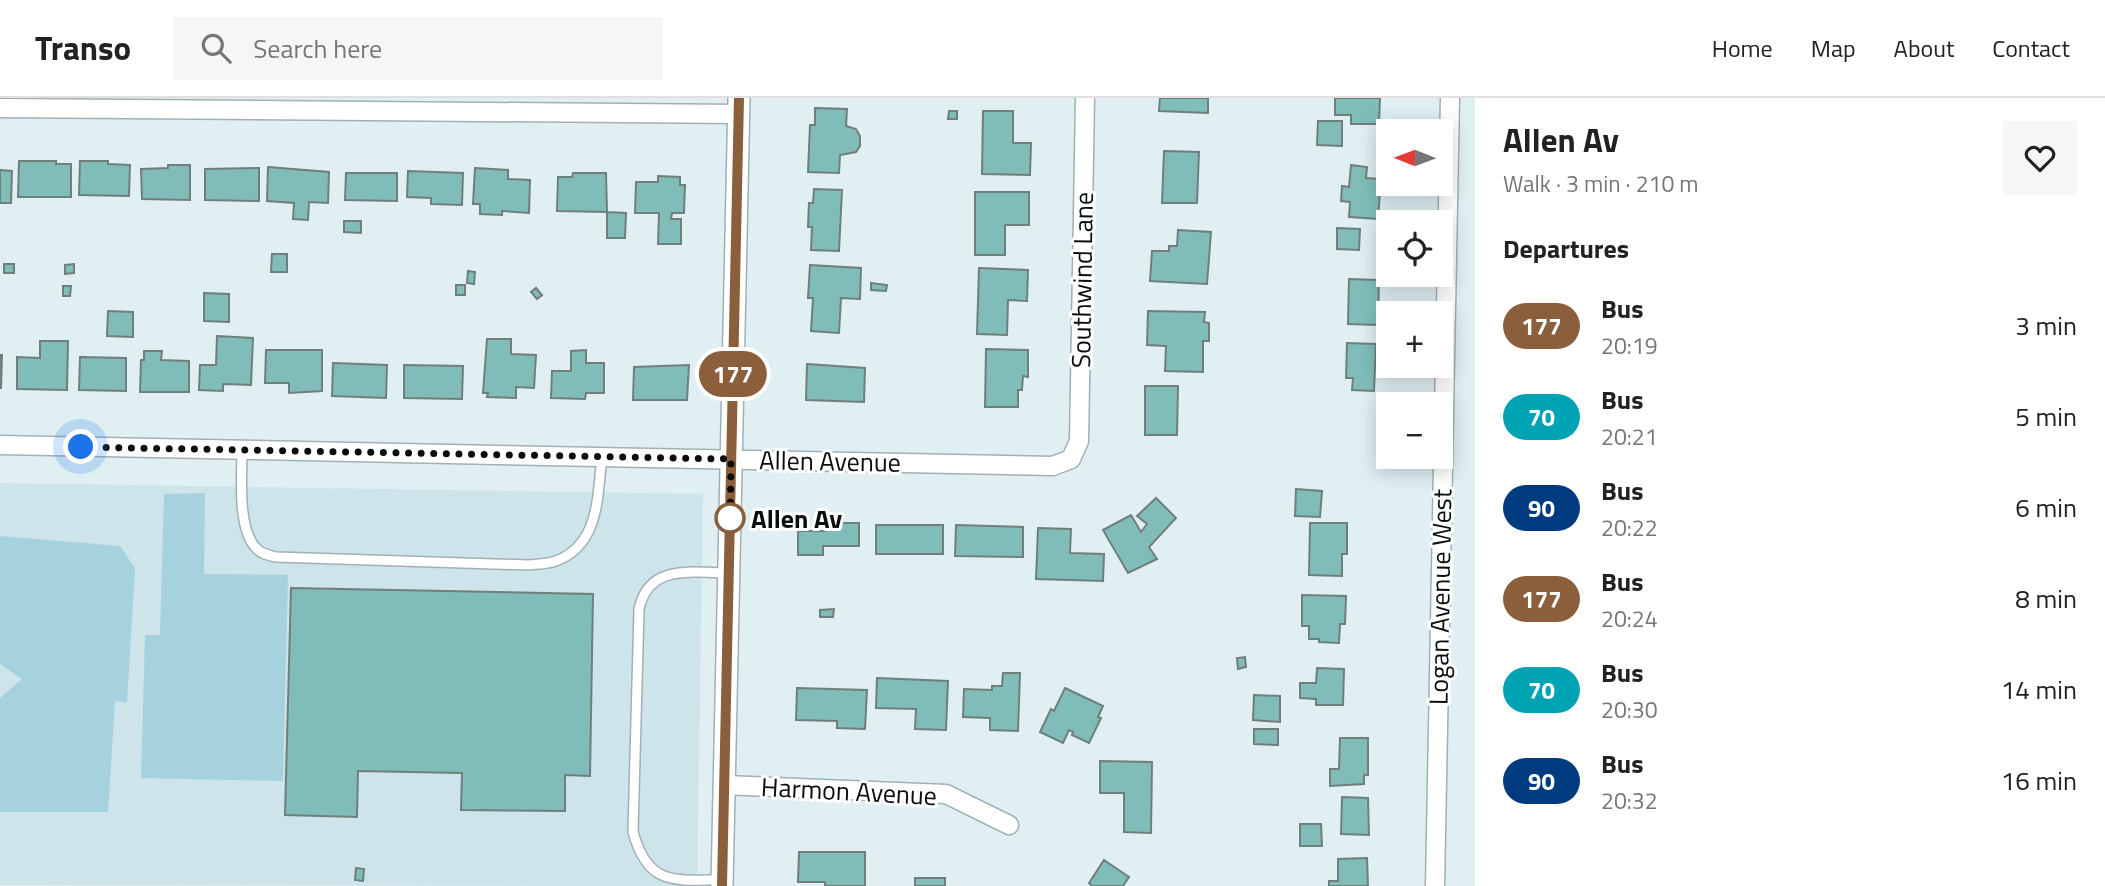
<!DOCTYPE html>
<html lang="en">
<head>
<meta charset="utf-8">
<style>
	body { margin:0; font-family:"Titillium Web",sans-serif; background:#f6f6f6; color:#222; height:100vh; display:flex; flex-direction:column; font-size:26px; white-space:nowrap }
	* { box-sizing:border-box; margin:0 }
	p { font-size:23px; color:#767676 }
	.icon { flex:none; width:38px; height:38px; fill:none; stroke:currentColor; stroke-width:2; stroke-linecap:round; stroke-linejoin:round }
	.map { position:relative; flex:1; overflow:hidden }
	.panel { display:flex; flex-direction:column; background:#fff; width:630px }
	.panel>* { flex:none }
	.badge { padding:0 14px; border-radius:23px; font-size:24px; line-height:46px }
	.needle { width:46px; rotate:271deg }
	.fabs { position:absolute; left:1376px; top:21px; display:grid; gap:14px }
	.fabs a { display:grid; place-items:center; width:77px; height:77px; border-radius:0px; background:#fff; box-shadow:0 4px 18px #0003; font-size:35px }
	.you { position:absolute; width:35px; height:35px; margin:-18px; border:5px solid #fff; border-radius:50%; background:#1a73e8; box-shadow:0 0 0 10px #1a73e833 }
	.map>.badge { position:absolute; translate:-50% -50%; box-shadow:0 0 0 4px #fff }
	h2 { padding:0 28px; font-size:26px; line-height:63px }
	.round { display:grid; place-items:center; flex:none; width:74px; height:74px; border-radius:0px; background:#f6f6f6 }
	.overview { display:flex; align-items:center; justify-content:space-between; height:119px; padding:0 28px }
	h1 { font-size:33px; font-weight:700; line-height:52px }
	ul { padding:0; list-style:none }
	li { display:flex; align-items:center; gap:21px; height:91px; padding:0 28px }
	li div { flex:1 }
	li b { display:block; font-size:26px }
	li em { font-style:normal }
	li .badge { min-width:77px; font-weight:700; text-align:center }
	header { display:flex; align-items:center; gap:42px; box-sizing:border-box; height:98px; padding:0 35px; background:#fff; border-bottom:2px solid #e0e0e0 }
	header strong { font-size:33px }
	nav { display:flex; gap:38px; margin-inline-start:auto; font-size:24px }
	.search { width:490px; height:63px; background:#f6f6f6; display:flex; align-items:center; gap:18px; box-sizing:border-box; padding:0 24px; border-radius:0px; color:#767676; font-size:26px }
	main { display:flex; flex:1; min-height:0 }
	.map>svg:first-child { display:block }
</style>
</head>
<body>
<header>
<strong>Transo</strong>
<div class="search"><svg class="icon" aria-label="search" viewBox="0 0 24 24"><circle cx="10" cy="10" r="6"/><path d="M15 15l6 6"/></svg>Search here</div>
<nav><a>Home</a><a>Map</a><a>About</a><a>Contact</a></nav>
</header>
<main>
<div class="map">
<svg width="1475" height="788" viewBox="0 0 1475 788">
	<rect width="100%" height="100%" fill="#dfeff2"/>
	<path fill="#cce4ea" d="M0,385L703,396L697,788L0,787Z"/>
	<path fill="#a6d2dd" d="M205,395L204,476L288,477L283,683L141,680L145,537H160L164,396Z
		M0,438L120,448L135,470L127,604L115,603L108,714H0V600L22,581L0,566Z"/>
	<path fill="#80bdb9" stroke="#707e7c" stroke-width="2" d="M1160,0H1208V15L1159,13Z
		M1335,0H1380L1379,26H1351V17H1335Z
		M815,10L847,11L846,28L856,31L860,38V48L856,54L840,57L839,75L808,74L810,27H815Z
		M949,13H957V21H948Z
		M983,13H1013V45H1031L1030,77L982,76Z
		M1318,23H1342V48L1317,47Z
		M1164,53L1199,54L1197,105H1162Z
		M19,63H56V66H71V99H18Z
		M80,63H108V66L130,67L129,98L79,97Z
		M168,67H190V102L142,101L141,71L168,70Z
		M1351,67L1367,69L1366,80L1381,81L1378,121L1349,119L1350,104L1341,103L1342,88L1349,89Z
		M268,69L329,74L328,105L309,104L308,122L293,121L294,105L267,103Z
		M259,70V103L205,102V71Z
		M475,70L508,72V81L530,82L529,115L502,113V117L480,116V106H473Z
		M0,72L12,73L11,105H0Z
		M408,73L463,75L462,107L431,106V100L407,99Z
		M346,75H397V103L345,102Z
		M573,75H606L607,114L557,113L558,79H572Z
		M658,78L680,79V87H685L684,115H672L671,121H681V146H658L659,115H635L636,84H658Z
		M814,91L842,92L839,153L811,152L812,129H808L809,105H813Z
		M975,94H1029V127H1005V157H975Z
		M607,114L626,115L625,140H607Z
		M344,123H361V135L344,134Z
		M1337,130L1360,131L1359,152L1337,151Z
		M1178,132L1211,134L1207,186L1150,183L1152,153H1169V148H1177Z
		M272,156H287V174H271Z
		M4,166H14V175H4Z
		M74,166V175L65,176V167Z
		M810,167L861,170L860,201L841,200L839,235L811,233L813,200H808Z
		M979,170L1028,172L1027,203L1008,202L1007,237L977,236Z
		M468,173L475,174L474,186L467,185Z
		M1349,181L1379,182L1378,227L1348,226Z
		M871,185L887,187L886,193L871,192Z
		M456,187H465V197H456Z
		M63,188H71L70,198H63Z
		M536,190L542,197L537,201L531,194Z
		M204,195L229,196V224L204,223Z
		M108,213L133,214V239L107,238Z
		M1148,213L1205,214L1204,224L1209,225V243H1203V274L1165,273L1166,248L1147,247Z
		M217,238L253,240L251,287L223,286V293L199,292L200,267H216Z
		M487,241H511V256L536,257L534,290L516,289V300L487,299L488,295H483Z
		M40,243H68L67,292L17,291V259L40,260Z
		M1347,245L1376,246L1374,293L1352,292L1353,280H1346Z
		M986,251L1028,252V279L1023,278L1022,292H1018V309H985Z
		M266,252H322V293L289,295V285H265Z
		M586,252V265H604V295H586L585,301L551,300L552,273H571V253Z
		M144,253H162L161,262L189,263V294H140L141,262H144Z
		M0,257H2L1,290H0Z
		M80,259L126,260V293L79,292Z
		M333,265L387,267L386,300L332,298Z
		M807,266L865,270L864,304L806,302Z
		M404,267L463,268L462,301L404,300Z
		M689,267L687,302H633L634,269Z
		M1145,288H1178L1177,337H1145Z
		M1296,391L1322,393L1320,419L1295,418Z
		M1156,400L1176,420L1149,449L1157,461L1128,475L1103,432L1131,417L1141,434L1147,426L1137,418Z
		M825,425H859V448H823V457H798V433H825Z
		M1310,425H1347V456H1342V478L1309,477Z
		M876,427H943V456H876Z
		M956,427L1023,429V459L955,458Z
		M1038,430L1071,431L1070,455L1104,456L1103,483L1036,481Z
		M291,490L593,496L590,678L565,677V713L461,712L462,675L358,673L357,719L285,717Z
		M1302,497L1346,498L1345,526H1340L1339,545L1319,544V541H1309V528H1302Z
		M834,511L833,519H820V512Z
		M1245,559L1246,569L1238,571L1237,560Z
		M1317,570L1344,571L1343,607H1316V601L1300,600V585H1316Z
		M1003,575H1020L1018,633L990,632V620L963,619L964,591L992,592V588H1002Z
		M877,580L948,583L946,632L915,631L916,611L876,610Z
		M797,590L867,592L865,631L837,630V623L796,622Z
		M1065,590L1103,608L1098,619L1101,620L1089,645L1072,637L1073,634L1069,632L1063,645L1040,634L1051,611L1054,613Z
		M1254,597L1280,598V624L1253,622Z
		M1254,631H1278V647L1254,646Z
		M1340,640H1368V677H1364V686L1330,688V671H1339Z
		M1100,663L1152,664L1151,735L1124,734V695H1100Z
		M1342,699L1368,700L1369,737L1341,736Z
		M1300,726H1321L1322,748H1300Z
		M799,754H865V788H825V784H798Z
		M1367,760L1368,788H1329V783H1338V761Z
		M1104,762L1129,779L1123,788H1092L1089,785Z
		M356,770L364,771L363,783L355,782Z
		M915,780H945V788H915Z"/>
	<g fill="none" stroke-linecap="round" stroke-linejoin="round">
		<defs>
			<path id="service" d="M242,352C242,378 237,430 256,450C261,456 268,457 276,459L529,467C537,466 548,466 556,463C600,446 597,399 602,359
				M722,782C673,782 648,788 633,734L639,511C649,465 692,475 729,475"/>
			<path id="minor" d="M0,10L739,16
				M0,347L1053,368L1071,361L1079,343L1085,0
				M724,687L946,696L1009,727
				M1435,788L1450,0"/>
			<path id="tertiary" d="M722,788L739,0"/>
		</defs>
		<use href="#service" stroke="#a2b0b4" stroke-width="12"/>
		<use href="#minor" stroke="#a2b0b4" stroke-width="21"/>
		<use href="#tertiary" stroke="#a2b0b4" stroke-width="24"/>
		<use href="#service" stroke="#fff" stroke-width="9"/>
		<use href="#minor" stroke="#fff" stroke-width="18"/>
		<use href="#tertiary" stroke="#fff" stroke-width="21"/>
	</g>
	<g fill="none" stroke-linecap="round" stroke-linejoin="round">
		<defs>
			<path id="line" d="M722,788L739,0"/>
		</defs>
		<use href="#line" stroke="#fff" stroke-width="16"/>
		<use href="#line" stroke="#8b5e3c" stroke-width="10"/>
		<path stroke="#080d0e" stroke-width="7" stroke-dasharray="0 12.6" d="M81,349L731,361L730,429V420"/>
	</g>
	<circle fill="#fff" stroke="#8b5e3c" stroke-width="3.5" cx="730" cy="420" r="14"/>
	<g text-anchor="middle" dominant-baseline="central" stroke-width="6" stroke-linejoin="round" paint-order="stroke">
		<g font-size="26" fill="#080d0e" stroke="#fff">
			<text transform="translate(1082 182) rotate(-89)">Southwind Lane</text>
			<text transform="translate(830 363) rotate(1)">Allen Avenue</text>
			<text transform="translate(1440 499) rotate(-89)">Logan Avenue West</text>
			<text transform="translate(849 693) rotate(3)">Harmon Avenue</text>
		</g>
		<g font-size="26" font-weight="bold" fill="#080d0e" stroke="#fff" text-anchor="start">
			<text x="751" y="420">Allen Av</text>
		</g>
	</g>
</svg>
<div class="fabs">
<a><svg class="needle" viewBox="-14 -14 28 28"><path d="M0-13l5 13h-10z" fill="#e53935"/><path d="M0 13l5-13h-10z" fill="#767676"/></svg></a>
<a><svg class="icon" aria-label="locate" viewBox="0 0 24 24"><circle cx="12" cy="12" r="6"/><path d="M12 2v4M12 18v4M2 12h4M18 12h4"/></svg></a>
<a>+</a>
<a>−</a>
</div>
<div class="you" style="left:81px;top:349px"></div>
<b class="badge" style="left:733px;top:276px;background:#8b5e3c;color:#fff">177</b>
</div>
<section class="panel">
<div class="overview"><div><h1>Allen Av</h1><p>Walk · 3 min · 210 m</p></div><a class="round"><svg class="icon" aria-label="heart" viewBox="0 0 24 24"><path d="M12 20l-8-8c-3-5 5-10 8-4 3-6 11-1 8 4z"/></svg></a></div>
<h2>Departures</h2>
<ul>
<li><span class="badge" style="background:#8b5e3c;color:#fff">177</span><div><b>Bus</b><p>20:19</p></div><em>3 min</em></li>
<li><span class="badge" style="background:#00a3b4;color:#fff">70</span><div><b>Bus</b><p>20:21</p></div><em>5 min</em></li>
<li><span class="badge" style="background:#003b80;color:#fff">90</span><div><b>Bus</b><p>20:22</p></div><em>6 min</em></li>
<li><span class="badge" style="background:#8b5e3c;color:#fff">177</span><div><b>Bus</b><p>20:24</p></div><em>8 min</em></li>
<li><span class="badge" style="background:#00a3b4;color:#fff">70</span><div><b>Bus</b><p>20:30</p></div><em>14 min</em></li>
<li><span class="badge" style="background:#003b80;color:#fff">90</span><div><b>Bus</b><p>20:32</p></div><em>16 min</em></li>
</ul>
</section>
</main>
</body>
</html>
